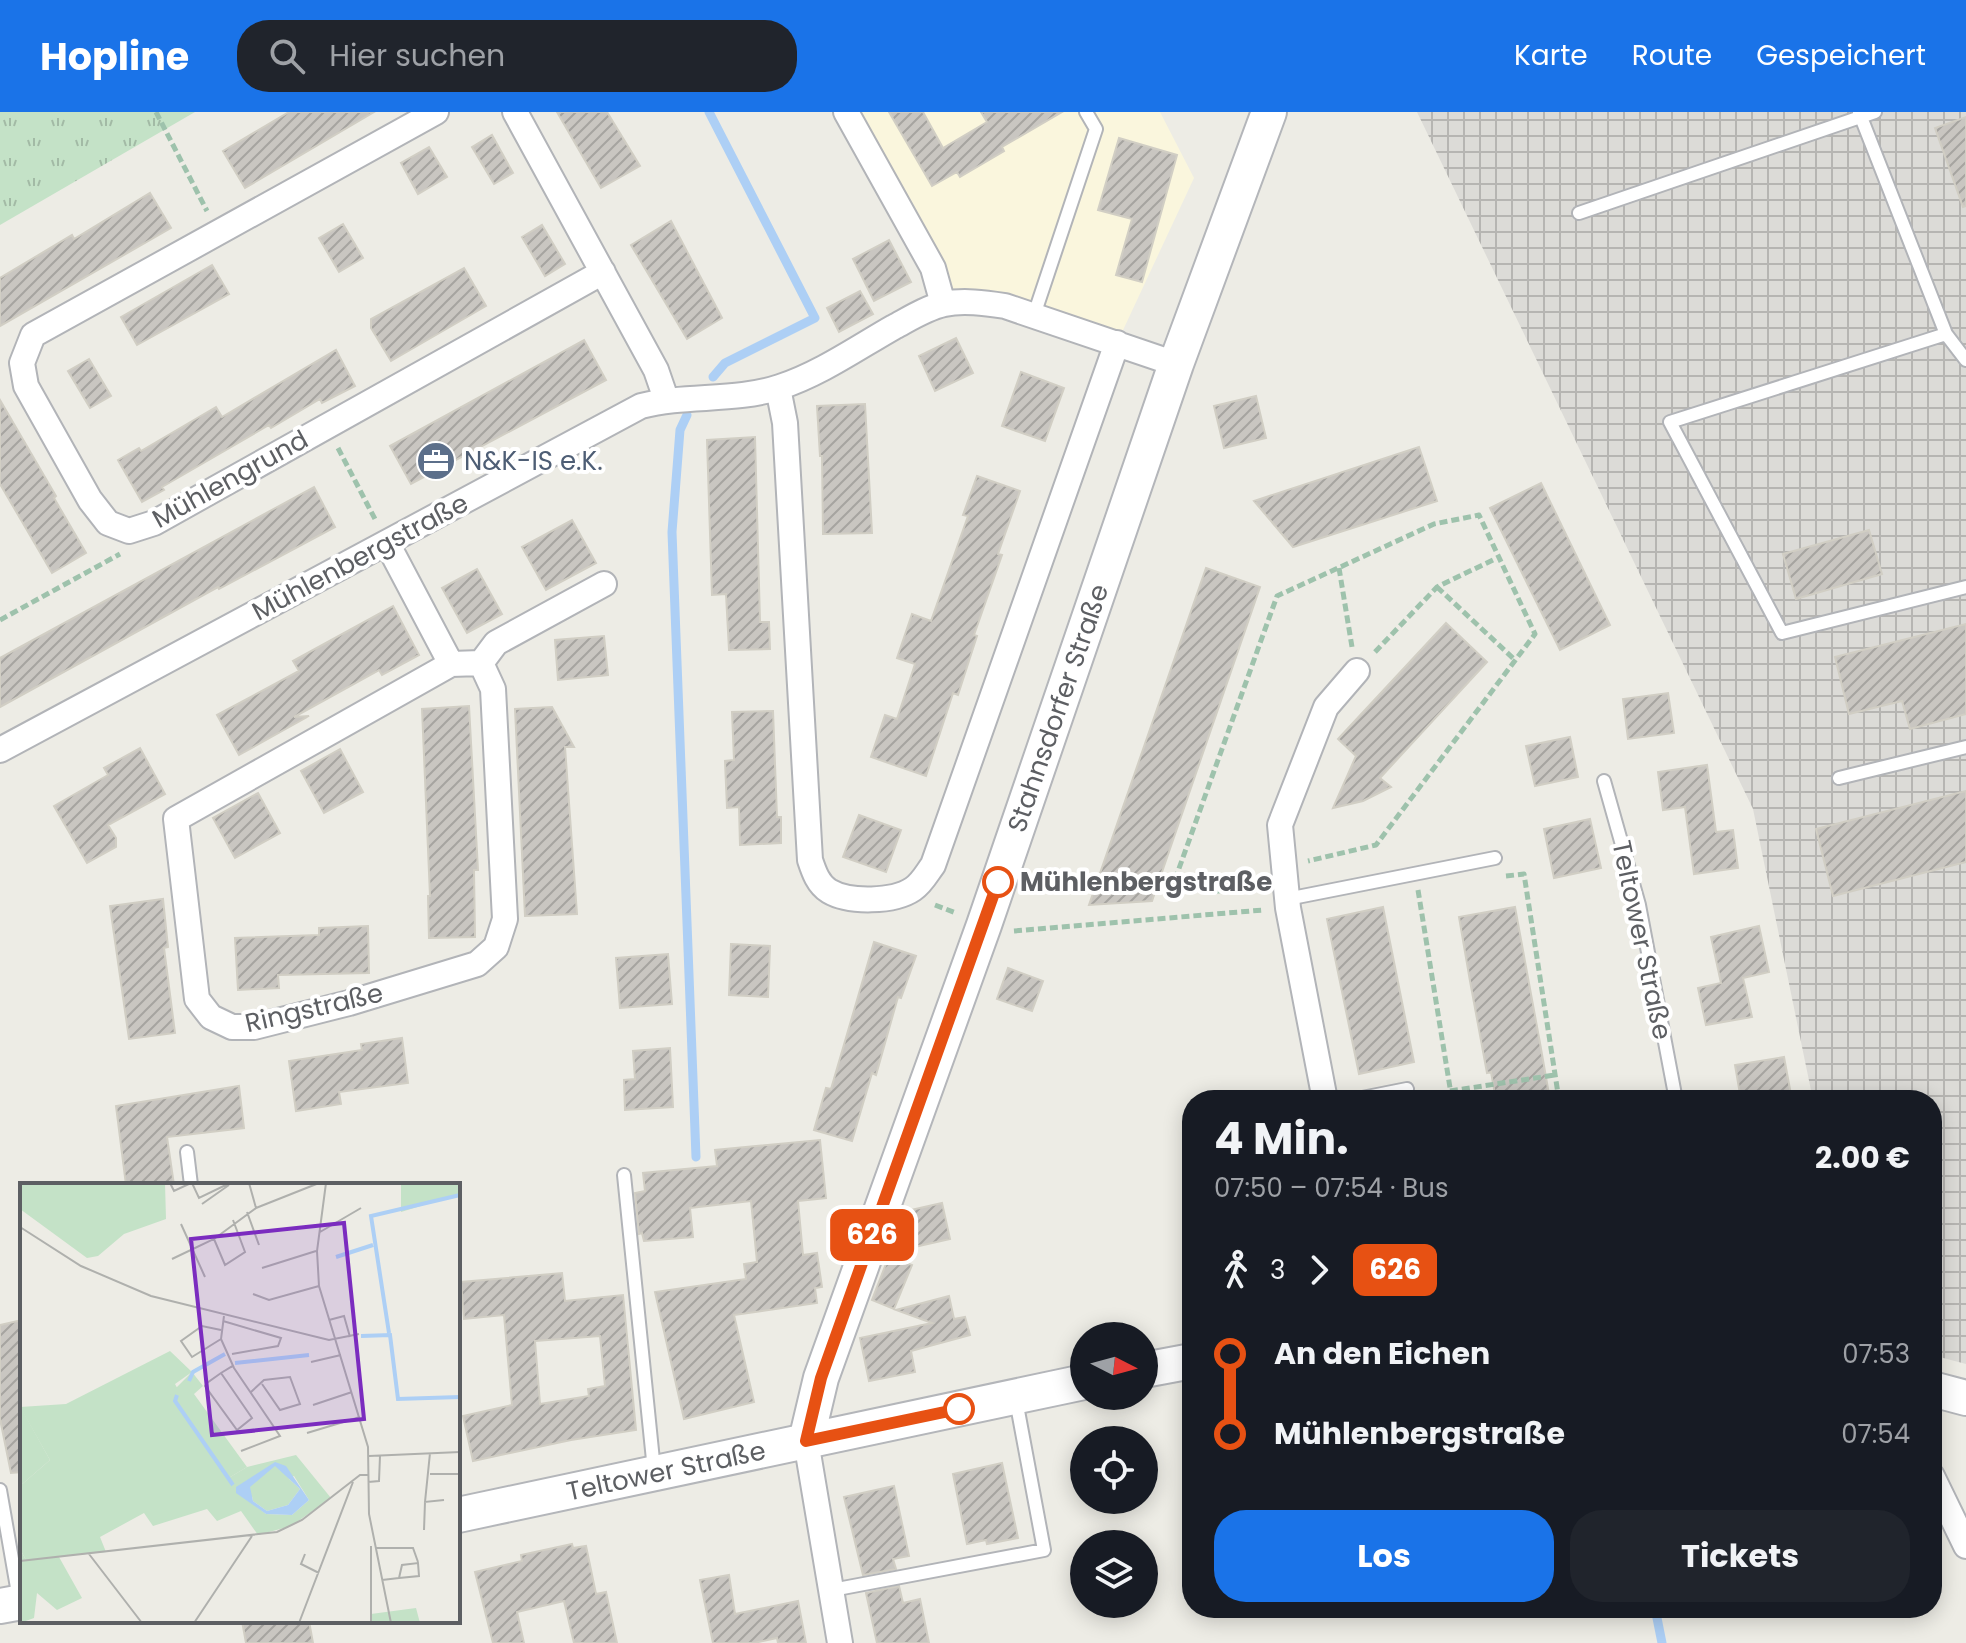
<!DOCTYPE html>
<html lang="de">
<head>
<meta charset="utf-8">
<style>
	body { margin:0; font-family:Poppins,sans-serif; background:#20242c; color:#f1f3f6; height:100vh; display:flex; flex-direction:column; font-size:30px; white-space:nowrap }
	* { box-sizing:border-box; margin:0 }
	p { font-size:26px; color:#9ea1a6 }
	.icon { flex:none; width:44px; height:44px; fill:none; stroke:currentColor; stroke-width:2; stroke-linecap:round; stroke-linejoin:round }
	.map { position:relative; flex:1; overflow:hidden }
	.side { position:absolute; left:1182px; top:978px; width:760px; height:528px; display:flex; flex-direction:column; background:#171b24; border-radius:32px; box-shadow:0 4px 20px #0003 }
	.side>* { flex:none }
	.badge { padding:0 16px; border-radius:12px; font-size:28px; line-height:52px }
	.needle { width:52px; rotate:96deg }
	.buttons { position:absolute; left:1070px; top:1210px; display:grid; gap:16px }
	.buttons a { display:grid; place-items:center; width:88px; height:88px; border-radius:50%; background:#171b24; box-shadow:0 4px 20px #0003; font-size:40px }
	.map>.badge { position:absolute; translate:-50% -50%; box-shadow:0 0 0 4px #fff }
	.legs { display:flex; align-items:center; gap:12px; height:88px; padding:0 32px; font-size:26px }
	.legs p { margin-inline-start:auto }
	.summary { display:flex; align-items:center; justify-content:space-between; height:136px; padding:0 32px }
	h1 { font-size:44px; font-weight:700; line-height:60px }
	.action { display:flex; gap:16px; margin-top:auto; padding:16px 32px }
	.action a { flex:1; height:92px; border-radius:32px; background:#1a73e8; color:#fff; font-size:32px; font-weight:700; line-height:92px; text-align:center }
	.action a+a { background:#20242c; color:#f1f3f6 }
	ul { padding:0 32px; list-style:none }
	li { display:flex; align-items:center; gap:28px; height:80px; font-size:30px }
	li i { display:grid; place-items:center; width:12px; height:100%; margin:0 10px; background:currentColor }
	li i::after { content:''; width:20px; height:20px; margin:-10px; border:6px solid; border-radius:50%; background:#171b24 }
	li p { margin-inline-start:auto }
	li:first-child i { background:linear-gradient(#0000 50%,currentColor 0) }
	li:last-child i { background:linear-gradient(currentColor 50%,#0000 0) }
	header { display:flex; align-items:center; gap:48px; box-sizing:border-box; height:112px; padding:0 40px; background:#1a73e8; color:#fff }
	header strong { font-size:38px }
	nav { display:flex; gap:44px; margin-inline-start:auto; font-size:28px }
	.search { width:560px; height:72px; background:#20242c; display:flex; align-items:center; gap:20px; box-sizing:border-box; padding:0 28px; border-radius:32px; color:#9ea1a6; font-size:30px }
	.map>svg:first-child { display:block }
</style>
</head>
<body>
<header>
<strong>Hopline</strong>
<div class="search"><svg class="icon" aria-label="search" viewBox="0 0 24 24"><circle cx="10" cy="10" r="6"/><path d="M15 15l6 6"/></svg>Hier suchen</div>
<nav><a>Karte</a><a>Route</a><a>Gespeichert</a></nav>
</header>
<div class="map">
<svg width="1966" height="1531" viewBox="0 0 1966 1531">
	<defs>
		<pattern id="industrial-grid" width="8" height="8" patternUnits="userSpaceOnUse" patternTransform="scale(2)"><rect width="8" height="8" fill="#dcdbd7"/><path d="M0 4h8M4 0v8" fill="none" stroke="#b6b5b2"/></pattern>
		<pattern id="park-tufts" width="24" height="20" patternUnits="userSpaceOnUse" patternTransform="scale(2)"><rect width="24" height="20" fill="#c4e2c7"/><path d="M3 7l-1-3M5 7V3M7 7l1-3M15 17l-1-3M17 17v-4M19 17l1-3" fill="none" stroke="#a2baa5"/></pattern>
		<pattern id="building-hatch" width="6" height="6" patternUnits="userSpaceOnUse" patternTransform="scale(2)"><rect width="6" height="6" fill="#c9c6c1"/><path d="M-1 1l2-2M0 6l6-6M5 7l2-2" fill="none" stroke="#a6a4a0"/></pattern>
	</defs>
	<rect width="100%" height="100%" fill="#edece5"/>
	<path fill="#faf6dd" d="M846,0H1160L1194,66L1117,231L943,192Z"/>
	<path fill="url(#industrial-grid)" d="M1417,0H1966V1252L1932,1243V988H1813L1753,697Z"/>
	<path fill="url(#park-tufts)" d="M0,0H195L0,113Z"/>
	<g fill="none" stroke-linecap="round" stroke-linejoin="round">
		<path stroke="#adcff5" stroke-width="9" d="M709,0L815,206L725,251L713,265
			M687,303L680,318L672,420L696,1045
			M1655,1496L1662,1531"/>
	</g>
	<path fill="url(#building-hatch)" stroke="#d1cec4" stroke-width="2" fill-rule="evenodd" d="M289,0H374L245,76L223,39Z
		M557,0H607L640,54L601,76Z
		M889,0H923L943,36L987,10L981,0H1062L1002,35L1004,39L960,65L957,60L932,74Z
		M1966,5V94L1963,95L1935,16Z
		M492,23L513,61L494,72L472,35Z
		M1119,26L1177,43L1142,170L1116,163L1132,107L1098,98Z
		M429,35L447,65L418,82L401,51Z
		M150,81L171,116L0,214V166L72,123L74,127Z
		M671,109L722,206L687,227L631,133Z
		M343,112L363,146L339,160L319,126Z
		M542,113L565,152L545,164L522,125Z
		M889,128L911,170L874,189L853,147Z
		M212,153L229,182L137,233L121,205Z
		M464,156L486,194L391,249L371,216V207Z
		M860,179L873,202L839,220L827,196Z
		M956,226L973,261L935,279L919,244Z
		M584,228L606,268L411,372L390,334Z
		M336,238L355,274L322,291L320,287L271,316L269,313L162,375L164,378L142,390L118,348L139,336L141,339L216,295L222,305Z
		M89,247L111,284L90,296L68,259Z
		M1021,260L1064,276L1045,329L1002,314Z
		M1256,284L1266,326L1224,336L1214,294Z
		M0,288L56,384L54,386L86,441L52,461L0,372Z
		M865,292L872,421L823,422L822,344H820L817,294Z
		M755,325L760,510H769L770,537L729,538L726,482L712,483L707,328Z
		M1419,335L1437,389L1293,435L1254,389Z
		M977,364L1020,379L998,442L1002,443L974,523L977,524L958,583L953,581L926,664L871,645L885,603L897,607L915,552L897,546L912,502L931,509L968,404L963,403Z
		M1541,371L1610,513L1560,538L1490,396Z
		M314,375L335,415L219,477L218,475L0,595V546Z
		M572,408L596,451L546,478L522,435Z
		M1869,418L1882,462L1796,487L1783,442Z
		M1206,456L1260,475L1152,789L1089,793Z
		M477,457L502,502L467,521L442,476Z
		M393,494L419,543L382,563L379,558L294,605L309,604L239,643L217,603L299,559L293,549Z
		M1446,511L1487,550L1380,666L1391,675L1363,689L1333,696L1356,644L1338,627Z
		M1966,512V602L1910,617L1902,589L1849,602L1835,545Z
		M604,524L608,563L558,568L555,528Z
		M1668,581L1674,621L1628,627L1623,587Z
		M469,594L478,758H474L475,825L429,826L428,784H430L422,597Z
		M552,595L574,635H565L577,802L525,804L515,597Z
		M773,599L777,705H781V731L740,733L739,695L727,696L725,649L734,648L732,600Z
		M1570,625L1578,665L1535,674L1526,634Z
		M140,636L165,682L108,713L116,726V735L87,751L54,694L108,663L104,656Z
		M340,637L363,680L324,701L301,659Z
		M1707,653L1716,720L1733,718L1738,756L1694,762L1685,695L1663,698L1658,660Z
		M1966,679V750L1833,784L1816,717Z
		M258,681L280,721L235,746L213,706Z
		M859,703L901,718L886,760L843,745Z
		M1590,707L1601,756L1554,766L1544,717Z
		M163,787L168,835L164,836L175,921L129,927L110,794Z
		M1383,795L1414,950L1359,962L1327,807Z
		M1515,795L1540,931L1550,988H1496L1491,960L1487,961L1470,869L1459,805Z
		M368,814L369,861L278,863L279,876L238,878L235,826L319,823V816Z
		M1759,814L1769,860L1743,866L1752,905L1706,913L1698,876L1721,871L1711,825Z
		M874,830L916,844L901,886L898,885L876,963L872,961L852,1029L814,1018L826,976L831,977Z
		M731,832L770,834L768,885L729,883Z
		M668,842L672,892L620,896L616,846Z
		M1008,856L1043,869L1032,899L997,887Z
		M402,926L408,971L339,980L341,992L296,999L289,949L362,938L361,932Z
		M670,936L673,995L625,998L624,968L635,967L633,939Z
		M1784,945L1792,988H1741L1735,953Z
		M239,974L244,1016L167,1025L174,1073H126L116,994Z
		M820,1028L826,1086L798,1089L803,1143L817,1141L822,1175L815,1176L817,1191L734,1203L754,1290L684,1307L655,1180L746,1167L744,1152L757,1150L751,1089L690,1096L693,1125L644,1129L642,1121L639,1122L635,1081L645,1079L643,1061L717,1054L715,1038Z
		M942,1091L950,1127L910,1136L902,1100Z
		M889,1144L912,1153L894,1197L872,1188Z
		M562,1161L565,1189L623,1183L636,1318L571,1328L473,1349L463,1304L512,1293L504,1203L464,1207L461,1170ZM600,1224L605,1274L588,1277L589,1284L540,1292L535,1229Z
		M949,1184L954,1207L965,1205L970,1223L911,1239L915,1260L869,1269L860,1226L932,1211L896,1198Z
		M22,1208V1360L11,1361L0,1307V1213Z
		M1002,1351L1018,1426L987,1432L986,1428L967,1432L953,1362Z
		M894,1374L909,1444L893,1447L896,1457L863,1463L844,1385Z
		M572,1432L573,1436L586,1434L596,1482L606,1480L617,1531H574L564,1489L517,1500L524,1531H493L475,1460L522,1449L521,1443Z
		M729,1463L735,1502L798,1489L806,1531H778L777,1526L754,1531H713L700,1468Z
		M899,1474L903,1491L920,1487L929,1531H877L866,1481Z
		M242,1509H309L313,1531H246Z"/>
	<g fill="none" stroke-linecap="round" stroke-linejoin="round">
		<defs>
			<path id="lane" d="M1859,0L1946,222L1966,248
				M1579,101L1875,0
				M1034,203L1096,17L1086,0
				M1946,222L1670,310L1782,521L1966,475
				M1839,666L1966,635
				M1604,669L1639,793L1676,988
				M1287,787L1495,746
				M1352,988L1407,977
				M187,1040L191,1073
				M624,1063L654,1358
				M0,1378L19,1487
				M832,1478L1044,1438L1016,1288"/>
			<path id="street" d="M436,0L33,223L22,251L26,274L90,388L108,411L129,419L154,411L603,160
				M515,0L656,258L666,287
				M846,0L933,156L943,192
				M778,276L785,311L810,748C814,760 818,772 829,779C849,791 894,790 913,777C922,771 927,761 933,753L1117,231
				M387,431L451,552
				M481,551L493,577L505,807L496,835L477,852L349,891L254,915H232L211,905L197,887L176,707L451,552Z
				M481,551L496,531L604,472
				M0,638L641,294C686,282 735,290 780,275C820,262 857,236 894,215C909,207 926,196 944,192C963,188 985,191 1005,194L1176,252
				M1325,988L1288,796L1280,713L1326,595L1357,559
				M806,1329L840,1531
				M1932,1364L1966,1434"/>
			<path id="secondary" d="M1144,1258L1192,1249
				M1932,1277L1966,1286
				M806,1329L821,1266L984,813L1176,252L1269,0
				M458,1403L1084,1270
				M0,1494L22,1490"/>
		</defs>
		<use href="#lane" stroke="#b2b4b8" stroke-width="16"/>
		<use href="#street" stroke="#b2b4b8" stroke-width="28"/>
		<use href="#secondary" stroke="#b4b6ba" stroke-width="38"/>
		<path stroke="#9ec2ac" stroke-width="5" stroke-dasharray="8 4" stroke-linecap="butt" d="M156,0L207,99
			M338,336L376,409
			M1339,456L1352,535
			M1437,475L1515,548
			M0,508L120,442
			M1375,540L1437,475L1499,445
			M1506,764L1524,762L1559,988
			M1260,772L1218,779L1191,777L1177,762L1277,484L1434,412L1479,403L1535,522L1376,733L1308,749
			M1418,778L1452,988
			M935,793L956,801
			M1014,819L1263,798
			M1450,979L1555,963"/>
		<use href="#lane" stroke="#fff" stroke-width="12"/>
		<use href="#street" stroke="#fff" stroke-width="24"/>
		<use href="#secondary" stroke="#fff" stroke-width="34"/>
	</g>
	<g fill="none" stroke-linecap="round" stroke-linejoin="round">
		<defs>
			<path id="line-1" d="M959,1297L806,1329L821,1266L998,770"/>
		</defs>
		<use href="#line-1" stroke="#fff" stroke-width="18"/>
		<use href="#line-1" stroke="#e75113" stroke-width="12"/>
	</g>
	<defs>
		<symbol id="office-disc" viewBox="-11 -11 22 22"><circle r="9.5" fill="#5c6f8a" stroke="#fff"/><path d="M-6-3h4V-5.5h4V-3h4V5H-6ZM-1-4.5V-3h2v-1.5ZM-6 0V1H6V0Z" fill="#fff"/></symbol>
	</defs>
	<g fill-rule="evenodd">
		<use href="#office-disc" x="414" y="327" width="44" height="44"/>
	</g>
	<g fill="#fff" stroke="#e75113" stroke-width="4">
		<circle cx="998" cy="770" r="14"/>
		<circle cx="959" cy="1297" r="14"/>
	</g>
	<g text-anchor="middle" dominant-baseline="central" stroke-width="8" stroke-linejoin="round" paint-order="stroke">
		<g font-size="26" fill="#4e5e75" stroke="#fff" text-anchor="start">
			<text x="464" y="349">N&amp;K-IS e.K.</text>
		</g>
		<g font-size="26" fill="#5d5f63" stroke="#fff">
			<text transform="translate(230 367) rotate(-29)">Mühlengrund</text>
			<text transform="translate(360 445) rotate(-28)">Mühlenbergstraße</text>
			<text transform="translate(1058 596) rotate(-71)">Stahnsdorfer Straße</text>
			<text transform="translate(1642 828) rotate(78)">Teltower Straße</text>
			<text transform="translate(314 896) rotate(-13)">Ringstraße</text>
			<text transform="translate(666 1359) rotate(-12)">Teltower Straße</text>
		</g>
		<g font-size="26" font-weight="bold" fill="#5d5f63" stroke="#fff" text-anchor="start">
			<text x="1020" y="770">Mühlenbergstraße</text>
		</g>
	</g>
	<g transform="translate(20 1071)">
		<rect width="440" height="440" fill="#edece5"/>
		<path d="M0,0H145L146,36L104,51L78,73L67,75L0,26ZM150,168L172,189L155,201L207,296L227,284L276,272L311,315L271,343L238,352L221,328L197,338L187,326L133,343L124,330L80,354L86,369L6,377L0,366V303L30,277L0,224L46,221ZM274,293L289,317L272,332L246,331L227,316Z" fill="#c4e2c7" fill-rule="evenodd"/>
		<path d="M381,0H440V11L381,29ZM0,223L30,277L0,303ZM255,283L280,306L268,322L247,328L233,318L230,304L245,287ZM0,366L6,377L39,374L62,415L37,427L17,410L14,435L0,440ZM396,425L400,440H351V431Z" fill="#c4e2c7"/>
		<path d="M172,189L183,203L174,211L227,284L207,296L150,211Z" fill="#c4e2c7"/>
		<path d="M255,279L266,283L289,317L272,332L246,331L216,310V304ZM255,283L280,306L268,322L247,328L233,318L230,304Z" fill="#adcff5" fill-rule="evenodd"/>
		<path fill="none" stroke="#adcff5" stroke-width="4" d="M316,74L353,62M369,150L351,33L440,12M341,153L370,152L378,216L440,214M215,180L289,172M169,198L173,189L205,171M157,212L155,218L213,302"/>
		<path fill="none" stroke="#afb0ad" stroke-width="2" d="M150,0L154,8L171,0M172,0L179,15L210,0M306,0L297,68L299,103L348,264L349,331L371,440M182,21L209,2M236,25L299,0M227,29L239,62M161,41L185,94M0,44L61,83L131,113L309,157L339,151M300,49L341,25M194,56L205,82L225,69L213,37M152,76L194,56L236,25L229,0M242,85L296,68M233,111L249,117L299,103M204,133L201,156L214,185L260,253L221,268M309,137L324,133L330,154M203,138L261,155L258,163L212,171M201,156L172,174L161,158L182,143L201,147M291,179L321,172M201,190L232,235L217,247L185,203L187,200L201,190L211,184L213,183M231,209L244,197L270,194L280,221L260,227L242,201M293,222L332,209M287,250L340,234M410,270L405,319L424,317M349,273L440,269M410,291H440M348,299L359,298L360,273M404,347L405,319M356,365H393L398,379M69,371L122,440M285,371L281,381L299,390M0,378L257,349L282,337L340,292H348M362,397L379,395L399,393L398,380L382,382L379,395M174,440L232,353M279,440L333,299M351,440V363"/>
		<path fill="#7b2cbf" fill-opacity="0.15" stroke="#7b2cbf" stroke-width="4" d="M324,40L344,236L192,252L171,56Z"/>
		<rect width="440" height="440" fill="none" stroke="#5d5f63" stroke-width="4"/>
	</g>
</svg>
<div class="buttons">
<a><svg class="needle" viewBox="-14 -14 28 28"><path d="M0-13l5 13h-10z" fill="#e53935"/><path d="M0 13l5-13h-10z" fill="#9ea1a6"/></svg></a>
<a><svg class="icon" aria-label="locate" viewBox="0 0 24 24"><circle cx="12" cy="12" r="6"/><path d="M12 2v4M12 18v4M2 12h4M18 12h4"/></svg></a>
<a><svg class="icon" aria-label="layers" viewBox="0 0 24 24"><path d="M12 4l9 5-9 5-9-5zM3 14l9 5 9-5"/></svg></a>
</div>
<b class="badge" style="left:872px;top:1123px;background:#e75113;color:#fff">626</b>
<section class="side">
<div class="summary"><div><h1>4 Min.</h1><p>07:50 – 07:54 · Bus</p></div><b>2.00 €</b></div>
<div class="legs"><svg class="icon" aria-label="walk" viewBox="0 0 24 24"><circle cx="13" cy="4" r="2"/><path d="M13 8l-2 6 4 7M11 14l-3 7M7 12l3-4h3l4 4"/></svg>3<svg class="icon" aria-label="forward" viewBox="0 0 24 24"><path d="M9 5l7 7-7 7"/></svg><b class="badge" style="background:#e75113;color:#fff">626</b></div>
<ul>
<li><i style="color:#e75113"></i><b>An den Eichen</b><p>07:53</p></li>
<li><i style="color:#e75113"></i><b>Mühlenbergstraße</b><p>07:54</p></li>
</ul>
<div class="action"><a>Los</a><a>Tickets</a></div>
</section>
</div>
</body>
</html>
